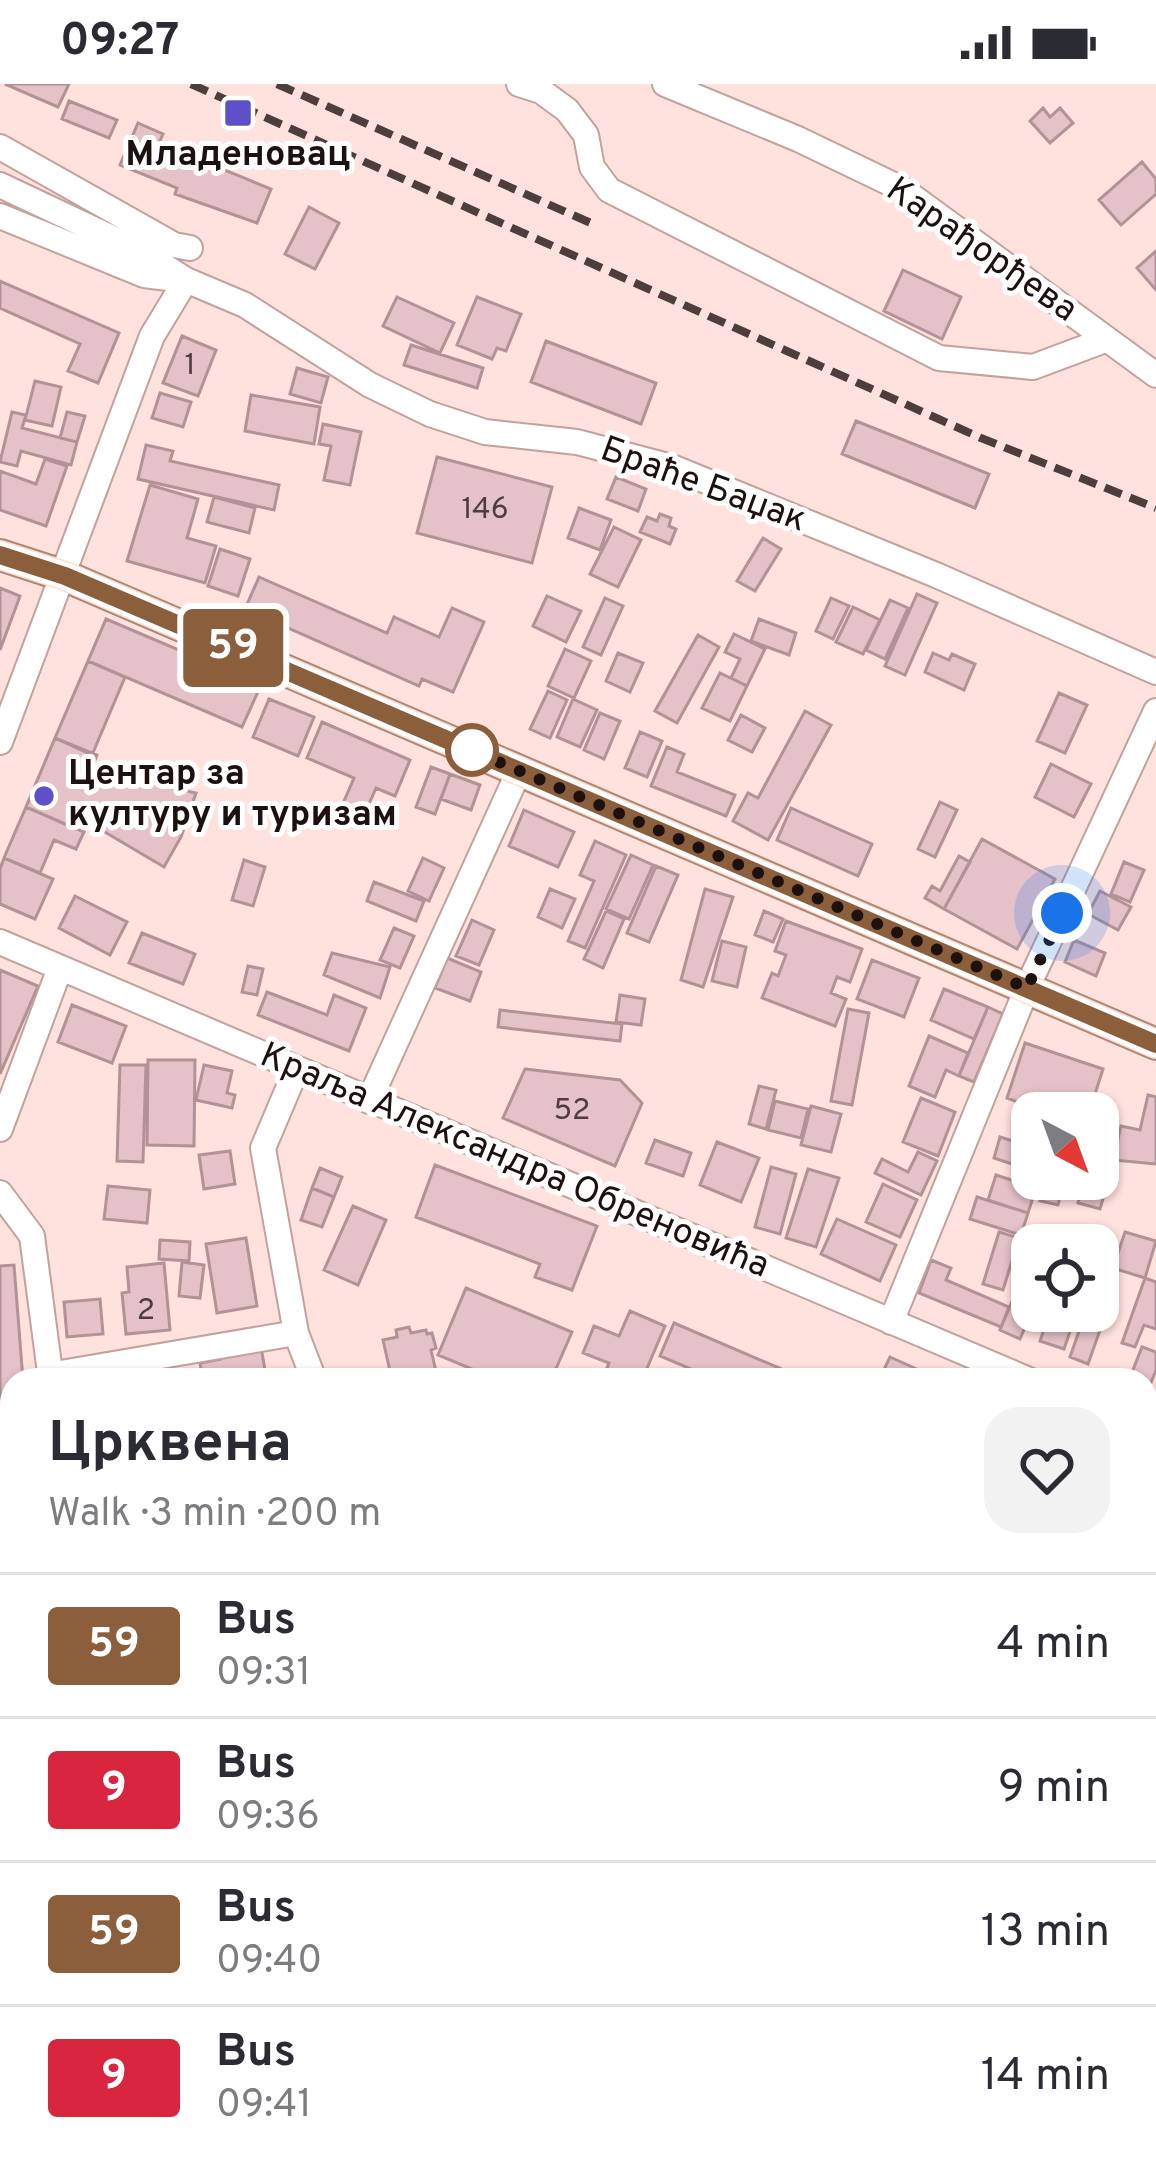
<!DOCTYPE html>
<html lang="en">
<head>
<meta charset="utf-8">
<style>
	body { margin:0; font-family:Overpass,sans-serif; background:#f2f2f3; color:#2b2b33; height:100vh; display:flex; flex-direction:column; font-size:45px; white-space:nowrap }
	* { box-sizing:border-box; margin:0 }
	p { font-size:39px; color:#7c7c81 }
	.icon { flex:none; width:66px; height:66px; fill:none; stroke:currentColor; stroke-width:2; stroke-linecap:round; stroke-linejoin:round }
	.map { position:relative; flex:1; overflow:hidden }
	.sheet { position:absolute; left:0px; top:1284px; width:1158px; height:807px; display:flex; flex-direction:column; background:#fff; border-radius:36px 36px 0 0; box-shadow:0 3px 9px #0004 }
	.sheet>* { flex:none }
	.badge { padding:0 24px; border-radius:9px; font-size:42px; line-height:78px }
	.needle { width:78px; rotate:139deg }
	.fabs { position:absolute; left:1011px; top:1008px; display:grid; gap:24px }
	.fabs a { display:grid; place-items:center; width:108px; height:108px; border-radius:24px; background:#fff; box-shadow:0 3px 9px #0004; font-size:60px }
	.you { position:absolute; width:60px; height:60px; margin:-30px; border:9px solid #fff; border-radius:50%; background:#1a73e8; box-shadow:0 0 0 18px #1a73e833 }
	.map>.badge { position:absolute; translate:-50% -50%; box-shadow:0 0 0 6px #fff }
	.round { display:grid; place-items:center; flex:none; width:126px; height:126px; border-radius:36px; background:#f2f2f3 }
	.headline { display:flex; align-items:center; justify-content:space-between; height:204px; padding:0 48px }
	h1 { font-size:57px; font-weight:700; line-height:90px }
	ul { padding:0; list-style:none }
	li { display:flex; align-items:center; gap:36px; height:144px; padding:0 48px; border-top:3px solid #e1e1e2 }
	li div { flex:1 }
	li b { display:block; font-size:45px }
	li em { font-style:normal }
	li .badge { min-width:132px; font-weight:700; text-align:center }
	.status { display:flex; justify-content:space-between; align-items:center; height:84px; padding:0 60px; background:#fff; direction:ltr }
	.status svg { height:33px; fill:currentColor }
	.map>svg:first-child { display:block }
</style>
</head>
<body>
<div class="status"><b>09:27</b><svg viewBox="0 0 49 12"><path d="M0 12V9h3v3zM5 12V6h3v6zM10 12V3h3v9zM15 12V0h3v12zM26 1h20v11H26zM47 4h2v5h-2z"/></svg></div>
<div class="map">
<svg width="1156" height="2090" viewBox="0 0 1156 2090">
	<rect width="100%" height="100%" fill="#ffe1de"/>
	<path fill="#e5c1c8" stroke="#b29197" stroke-width="3" d="M5,0H69L58,23Z
		M69,17L117,36L109,54L62,35Z
		M1043,24L1050,33L1060,24L1073,39L1050,59L1030,37Z
		M138,39L163,50L159,59L271,105L257,139L175,110L177,104L120,81Z
		M1142,78L1156,95V110L1121,141L1099,116Z
		M309,123L339,139L315,185L285,170Z
		M1156,167V206L1137,184Z
		M903,186L961,213L942,255L884,227Z
		M0,197L119,249L98,299L68,287L80,260L0,224Z
		M397,213L454,239L440,269L383,242Z
		M477,213L521,230L506,267L497,264L492,275L457,261Z
		M182,252L216,266L198,312L163,299Z
		M546,257L656,299L641,340L531,298Z
		M411,261L483,284L477,304L404,281Z
		M297,284L328,293L321,319L290,310Z
		M35,297L61,303L52,342L25,336Z
		M160,309L191,318L183,343L152,334Z
		M251,311L320,323L314,360L245,347Z
		M12,328L26,331L22,344L77,358L71,381L21,367L17,382L0,378Z
		M67,328L85,332L77,358L60,354Z
		M856,337L989,390L975,424L842,370Z
		M323,340L361,348L350,401L324,396L331,362L319,360Z
		M146,361L173,367L170,377L279,401L274,426L138,395Z
		M437,373L552,403L532,479L417,449Z
		M45,375L67,382L46,442L0,426V387L36,400Z
		M616,393L646,405L638,427L607,415Z
		M150,401L198,415L187,454L216,462L205,499L127,477Z
		M214,413L255,424L249,449L207,438Z
		M579,424L611,436L600,466L568,454Z
		M660,430L671,434L669,442L676,445L670,460L640,448L647,433L657,437Z
		M614,443L641,456L618,503L590,490Z
		M763,454L781,465L755,507L737,497Z
		M220,465L250,475L238,512L208,502Z
		M259,493L387,549L394,533L439,553L452,524L484,538L453,608L422,595L419,602L245,525Z
		M0,504L20,512L0,566Z
		M917,510L937,519L905,591L885,582Z
		M547,512L581,527L566,558L533,542Z
		M605,514L623,522L601,571L583,563Z
		M831,514L849,522L833,555L816,547Z
		M890,516L908,524L885,575L866,566Z
		M853,523L880,536L863,570L836,558Z
		M106,535L261,601L242,643L88,577Z
		M759,535L796,549L789,571L751,557Z
		M734,550L765,565L747,602L731,594L740,575L725,568Z
		M698,551L719,563L677,639L655,627Z
		M565,565L591,577L574,614L548,602Z
		M618,569L643,579L630,608L606,597Z
		M933,569L949,576L952,570L975,580L964,606L925,588Z
		M88,577L125,593L92,671L55,654Z
		M720,589L747,602L730,637L702,624Z
		M548,607L567,616L550,654L530,645Z
		M1059,609L1087,621L1065,669L1037,657Z
		M269,615L314,633L298,672L253,653Z
		M573,615L597,626L580,663L557,653Z
		M805,627L831,641L768,756L733,737L748,709L758,714Z
		M600,629L620,637L604,675L584,666Z
		M741,631L765,644L752,668L728,656Z
		M322,638L410,676L395,712L376,704L360,741L338,731L354,694L307,674Z
		M640,648L662,657L647,693L625,684Z
		M55,654L97,671L93,681L108,689L196,709L181,753L164,783L88,738L71,731L67,741L26,723Z
		M667,663L684,670L677,688L735,711L726,732L651,702Z
		M1051,680L1091,700L1074,733L1035,713Z
		M431,683L450,690L435,730L416,723Z
		M450,690L480,701L471,726L441,715Z
		M940,718L957,726L935,773L918,765Z
		M26,723L84,748L76,765L54,756L40,789L4,774Z
		M791,724L872,760L858,792L777,756Z
		M524,726L574,748L558,783L509,762Z
		M982,755L1055,795L1017,865L944,825Z
		M595,757L626,771L585,864L568,857L594,797L580,791Z
		M631,771L653,781L629,835L606,825Z
		M959,772L970,778L944,825L925,814L932,802L940,807Z
		M4,774L53,795L35,835L0,820V785Z
		M423,774L444,784L429,817L408,807Z
		M244,776L265,783L253,822L232,816Z
		M1124,778L1144,786L1130,818L1111,810Z
		M656,782L678,791L649,858L627,849Z
		M374,798L424,817L416,837L367,817Z
		M550,805L575,815L562,844L538,833Z
		M705,805L733,813L703,903L681,896Z
		M1100,807L1131,823L1118,846L1088,830Z
		M75,812L127,838L110,871L59,844Z
		M606,827L624,835L603,884L584,875Z
		M764,827L783,835L773,858L755,851Z
		M472,836L494,846L479,881L456,872Z
		M786,837L862,865L850,898L837,893L831,909L846,915L835,942L762,914L772,889L778,892L786,871L775,867Z
		M394,844L414,852L400,884L380,876Z
		M142,849L195,870L183,900L129,879Z
		M1074,856L1105,869L1096,892L1065,878Z
		M722,857L746,863L737,903L712,897Z
		M332,869L390,883L380,914L324,891Z
		M447,874L481,888L470,917L435,904Z
		M872,876L919,894L904,933L857,915Z
		M248,882L263,885L257,911L242,908Z
		M0,886L38,902L0,990Z
		M944,905L988,923L974,955L931,936Z
		M267,908L327,931L334,911L366,924L349,967L258,931Z
		M620,911L645,915L641,941L616,938Z
		M72,921L126,942L112,979L58,958Z
		M988,923L1003,930L974,998L959,992Z
		M848,925L869,929L852,1021L831,1017Z
		M500,926L622,940L620,957L498,943Z
		M929,952L968,969L959,992L946,986L935,1013L909,1002Z
		M1025,959L1103,985L1089,1029H1032V1042L1020,1038L1026,1021L1007,1014Z
		M148,976H195L194,1062L147,1061Z
		M120,981H146L143,1078L117,1077Z
		M204,981L232,987L227,1009L235,1011L232,1024L196,1016Z
		M525,985L620,996L642,1019L615,1082L503,1034Z
		M759,1002L776,1006L766,1045L749,1040Z
		M1148,1011L1156,1013V1080L1113,1076L1121,1042L1140,1046Z
		M921,1014L955,1028L938,1072L903,1058Z
		M775,1017L808,1025L801,1054L768,1046Z
		M811,1022L841,1030L831,1068L801,1061Z
		M1000,1053L1032,1063V1095L1016,1090L1018,1082L994,1074Z
		M655,1056L691,1069L683,1092L646,1079Z
		M717,1058L759,1074L741,1118L700,1101Z
		M230,1067L235,1100L204,1105L199,1071Z
		M918,1068L937,1077L921,1111L875,1089L882,1075L908,1088Z
		M1098,1080L1112,1084L1100,1125L1078,1119L1084,1095H1098Z
		M435,1081L597,1142L572,1206L535,1193L540,1180L416,1133Z
		M771,1083L796,1090L780,1150L755,1143Z
		M320,1084L342,1093L334,1113L312,1104Z
		M808,1085L839,1094L816,1163L786,1154Z
		M996,1091L1036,1104L1028,1129L988,1116Z
		M1046,1095L1064,1097L1058,1121L1040,1117Z
		M883,1100L917,1116L900,1153L866,1138Z
		M108,1102L150,1106L147,1139L104,1135Z
		M312,1104L334,1113L322,1143L301,1136Z
		M977,1113L1028,1129L1021,1151L970,1135Z
		M353,1122L386,1136L358,1201L324,1186Z
		M837,1135L896,1161L880,1197L821,1170Z
		M999,1148L1019,1154L1003,1206L983,1200Z
		M1125,1148L1156,1157L1145,1194L1113,1184Z
		M246,1154L257,1222L217,1229L206,1160Z
		M160,1156L190,1158L189,1177L159,1175Z
		M931,1176L951,1184L946,1196L1009,1223L1001,1243L919,1209Z
		M182,1178L204,1181L200,1214L179,1212Z
		M164,1179L170,1246L126,1250L122,1209L129,1208L127,1183Z
		M14,1181L23,1296H12V1313L0,1314V1182Z
		M1145,1194L1156,1198V1245L1144,1241L1135,1263L1122,1259Z
		M466,1204L572,1248L551,1296H498L438,1271Z
		M1016,1208L1032,1215V1227L1020,1255L1000,1246Z
		M100,1215L103,1250L67,1253L64,1218Z
		M630,1227L665,1242L642,1296H602L609,1279L583,1269L594,1242L619,1252Z
		M1050,1227H1077L1064,1265L1040,1257Z
		M1086,1227L1105,1232L1088,1280L1070,1273Z
		M674,1239L807,1296H717L660,1272Z
		M409,1243L411,1249L426,1246L427,1250L432,1249L436,1264L431,1266L438,1296H392L383,1256L397,1253L396,1246Z
		M260,1257L265,1286L203,1296L200,1279L221,1275L219,1265Z
		M1142,1263L1156,1268V1286L1148,1306L1146,1296H1129Z
		M890,1273L941,1296H879Z
		M1146,1810L1156,1811V1846L1146,1847Z
		M12,1826V1884L9,1887L0,1876V1832Z
		M12,1912V1948L0,1958V1922Z
		M0,1999L12,2013V2071L0,2057Z
		M18,2079H67L72,2086L80,2079H129L116,2090H28Z
		M467,2079H509L517,2090H464L460,2084Z
		M904,2079H926L930,2090H876Z
		M931,2079H974L978,2089L935,2090Z"/>
	<g fill="none" stroke-linecap="round" stroke-linejoin="round">
		<defs>
			<path id="minor" d="M519,0L541,7L567,26L586,51L592,83L609,106L939,274L1033,283L1105,256
				M665,0L798,55L902,105L1156,291
				M0,63L174,161L190,164
				M0,101L142,168L186,196L245,221L370,301L430,330L485,348L577,358L672,383L936,491L1156,588
				M0,132L144,191L184,196
				M0,658L152,252L186,196
				M0,858L1029,1296
				M296,986L263,1064L296,1249L314,1296
				M369,1017L519,687
				M0,1045L60,884
				M0,1109L32,1152L51,1296
				M891,1238L1027,904L1156,627
				M49,1291L296,1249
				M1146,1345L1156,1349
				M0,1640L12,1657
				M1146,1648L1156,1626
				M298,2079L305,2090
				M405,2079L417,2090
				M731,2079L738,2090
				M1014,2090V2079
				M1149,2090L1156,2088"/>
			<path id="major" d="M0,471L65,492L1156,960"/>
		</defs>
		<use href="#minor" stroke="#c3a19d" stroke-width="28"/>
		<use href="#major" stroke="#ad8777" stroke-width="34"/>
		<use href="#minor" stroke="#fff" stroke-width="24"/>
		<use href="#major" stroke="#fdddcf" stroke-width="30"/>
		<path stroke="#4d3d3b" stroke-width="8" stroke-dasharray="18 9" stroke-linecap="butt" d="M191,0L981,354L1156,424
			M277,0L593,140"/>
	</g>
	<g fill="none" stroke-linecap="round" stroke-linejoin="round">
		<defs>
			<path id="line" d="M0,471L65,492L1156,960"/>
		</defs>
		<use href="#line" stroke="#fff" stroke-width="27"/>
		<use href="#line" stroke="#8b5e3c" stroke-width="18"/>
		<path stroke="#1d110f" stroke-width="12" stroke-dasharray="0 21.6" d="M472,666L466,664L1027,904L1062,829"/>
	</g>
	<g fill="#5d50c8" stroke="#fff" stroke-width="4.5">
		<rect x="223" y="14" width="30" height="30" rx="6"/>
		<circle cx="44" cy="712" r="12"/>
	</g>
	<circle fill="#fff" stroke="#8b5e3c" stroke-width="6" cx="472" cy="666" r="24"/>
	<g text-anchor="middle" dominant-baseline="central" stroke-width="10" stroke-linejoin="round" paint-order="stroke">
		<g font-size="30" fill="#4f3d3d">
			<text x="190" y="282">1</text>
			<text x="485" y="426">146</text>
			<text x="572" y="1027">52</text>
			<text x="146" y="1227">2</text>
		</g>
		<g font-size="36" font-weight="bold" fill="#1d110f" stroke="#fff">
			<text x="238" y="72">Младеновац</text>
			<text x="68" y="691" text-anchor="start">Центар за<tspan x="68" dy="41">културу и туризам</tspan></text>
		</g>
		<g font-size="36" fill="#1d110f" stroke="#fff">
			<text transform="translate(981 167) rotate(35)">Карађорђева</text>
			<text transform="translate(703 402) rotate(20)">Браће Баџак</text>
			<text transform="translate(514 1078) rotate(23)">Краља Александра Обреновића</text>
		</g>
	</g>
</svg>
<div class="fabs">
<a><svg class="needle" viewBox="-14 -14 28 28"><path d="M0-13l5 13h-10z" fill="#e53935"/><path d="M0 13l5-13h-10z" fill="#7c7c81"/></svg></a>
<a><svg class="icon" aria-label="locate" viewBox="0 0 24 24"><circle cx="12" cy="12" r="6"/><path d="M12 2v4M12 18v4M2 12h4M18 12h4"/></svg></a>
</div>
<div class="you" style="left:1062px;top:829px"></div>
<b class="badge" style="left:233px;top:564px;background:#8b5e3c;color:#fff">59</b>
<section class="sheet">
<div class="headline"><div><h1>Црквена</h1><p>Walk · 3 min · 200 m</p></div><a class="round"><svg class="icon" aria-label="heart" viewBox="0 0 24 24"><path d="M12 20l-8-8c-3-5 5-10 8-4 3-6 11-1 8 4z"/></svg></a></div>
<ul>
<li><span class="badge" style="background:#8b5e3c;color:#fff">59</span><div><b>Bus</b><p>09:31</p></div><em>4 min</em></li>
<li><span class="badge" style="background:#d7263d;color:#fff">9</span><div><b>Bus</b><p>09:36</p></div><em>9 min</em></li>
<li><span class="badge" style="background:#8b5e3c;color:#fff">59</span><div><b>Bus</b><p>09:40</p></div><em>13 min</em></li>
<li><span class="badge" style="background:#d7263d;color:#fff">9</span><div><b>Bus</b><p>09:41</p></div><em>14 min</em></li>
</ul>
</section>
</div>
</body>
</html>
